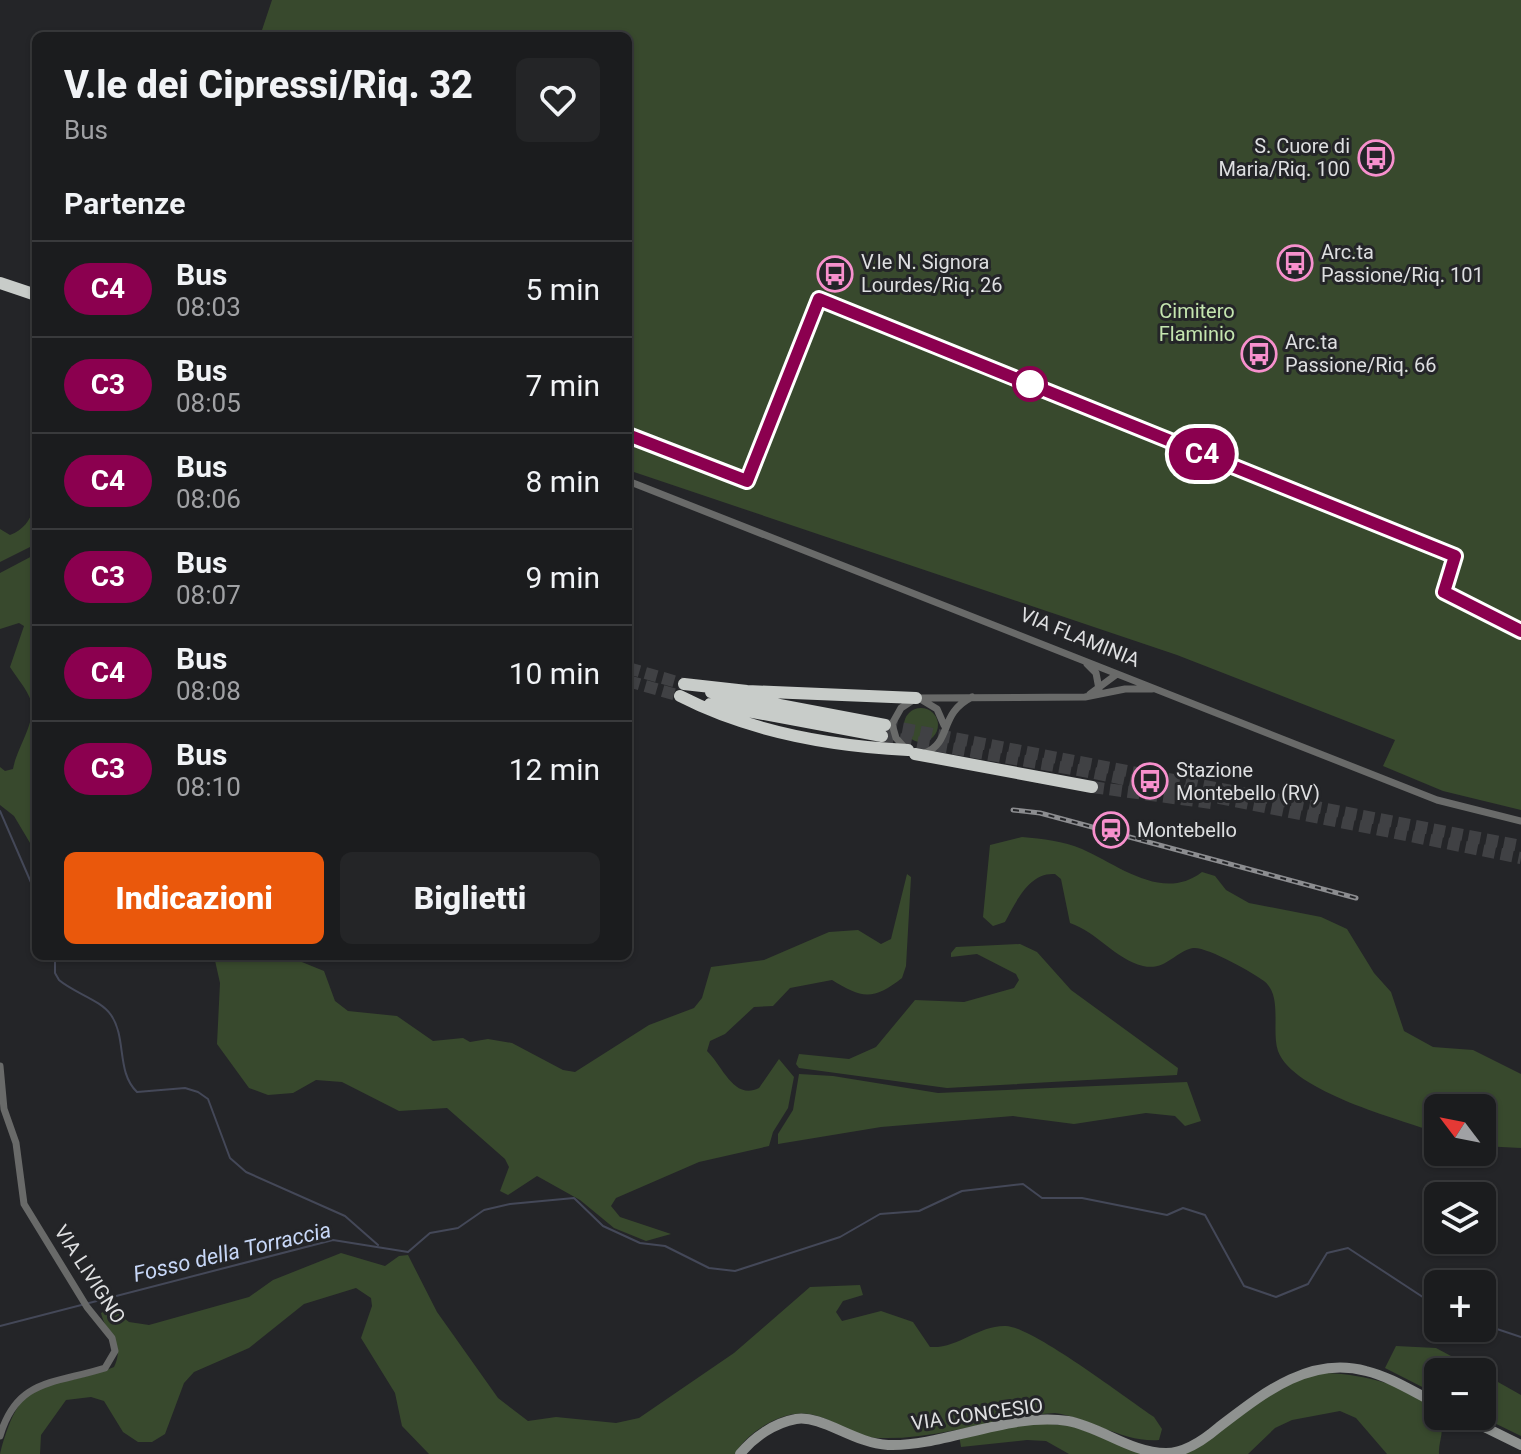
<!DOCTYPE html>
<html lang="it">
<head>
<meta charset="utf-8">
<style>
	body { margin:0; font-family:Roboto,sans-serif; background:#242527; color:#f1f3f6; height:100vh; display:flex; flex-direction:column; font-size:30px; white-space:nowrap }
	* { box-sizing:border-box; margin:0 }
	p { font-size:26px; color:#a0a1a4 }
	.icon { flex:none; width:44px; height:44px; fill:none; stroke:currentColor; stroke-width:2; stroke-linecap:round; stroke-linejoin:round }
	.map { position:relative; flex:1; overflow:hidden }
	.drawer { position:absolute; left:32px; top:32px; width:600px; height:928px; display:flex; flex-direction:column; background:#1b1c1e; border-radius:12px; box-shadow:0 2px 6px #0004,0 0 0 2px #393a3c }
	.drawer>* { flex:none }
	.badge { padding:0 16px; border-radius:26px; font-size:28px; line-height:52px }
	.needle { width:52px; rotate:302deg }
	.buttons { position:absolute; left:1424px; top:1094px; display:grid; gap:16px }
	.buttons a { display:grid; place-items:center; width:72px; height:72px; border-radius:12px; background:#1b1c1e; box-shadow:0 2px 6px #0004,0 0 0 2px #393a3c; font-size:40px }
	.map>.badge { position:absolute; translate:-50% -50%; box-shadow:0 0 0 4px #fff }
	h2 { padding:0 32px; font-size:30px; line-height:72px }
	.round { display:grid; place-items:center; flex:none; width:84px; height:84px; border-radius:12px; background:#242527 }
	.summary { display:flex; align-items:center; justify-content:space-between; height:136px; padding:0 32px }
	h1 { font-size:38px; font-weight:800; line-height:60px }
	.primary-button { display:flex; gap:16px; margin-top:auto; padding:16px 32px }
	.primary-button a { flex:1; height:92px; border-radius:12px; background:#ea580c; color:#fff; font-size:32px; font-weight:800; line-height:92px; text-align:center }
	.primary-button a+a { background:#242527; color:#f1f3f6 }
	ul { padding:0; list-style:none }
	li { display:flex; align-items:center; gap:24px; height:96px; padding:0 32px; border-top:2px solid #393a3c }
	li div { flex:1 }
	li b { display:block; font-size:30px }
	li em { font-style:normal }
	li .badge { min-width:88px; font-weight:700; text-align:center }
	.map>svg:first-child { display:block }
</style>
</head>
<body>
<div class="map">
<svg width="1521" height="1454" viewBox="0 0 1521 1454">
	<rect width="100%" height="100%" fill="#242528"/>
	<path fill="#38492d" d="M272,0H1521V810L1443,791L1383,766L1395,740L1177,655L628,470V36H260Z
		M36,499V544L0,562V529L10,535C26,529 33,516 36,499Z
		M36,554V853L14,816L0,805V767L5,771L13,769C17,747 37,721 31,701C27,689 16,677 10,667L24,626L19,623L0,629V573Z
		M904 725a17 17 0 1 1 34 0a17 17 0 1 1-34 0Z
		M1022,837C1043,839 1063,841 1082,849C1120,866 1163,902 1202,872L1215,876L1226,890L1249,903L1321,917L1347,929L1374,973L1391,992L1404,1031L1433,1047L1473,1050L1521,1074V1148L1482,1146V1108H1438V1133C1399,1119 1293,1092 1278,1051C1271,1030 1283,996 1264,981C1254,973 1206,946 1193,948C1174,952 1166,971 1143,966C1115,959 1097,932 1070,923L1061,879L1055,874C1029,872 1016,902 1005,922L993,926L983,917L990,845Z
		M907,874L911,877L906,966L902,978C873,1001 861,998 832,980L790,988L773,1006L754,1007L725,1034L710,1041L707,1051C722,1065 734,1101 759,1088L779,1059L794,1077L788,1108L773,1132L769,1146L699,1162L616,1198L611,1206L620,1217L671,1234L646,1241L614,1228L580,1200L537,1176L508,1195L500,1191L509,1167L505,1159L447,1108L399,1111L342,1082L316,1080L293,1093L268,1095L249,1088L217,1044L220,983L214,956H287L324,971L335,1001L348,1011L397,1016L433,1041L463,1038L470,1042L488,1039L512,1043L563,1070L575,1072L649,1025L694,1008L702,998L711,967L764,960L829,932L858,930L881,944L891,939Z
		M1020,944L1037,952L1071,990L1178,1068L1177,1075L947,1088L799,1068L796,1064L799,1054L849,1059L876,1047L915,1000L964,1002L1014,988L1019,980L1016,974L977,954L951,957V953L956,947Z
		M799,1074L833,1076L938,1093L1187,1082L1201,1121L1185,1126L1175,1116L1146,1113L1074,1124L1013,1116L881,1127L778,1144V1134L793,1110Z
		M341,1253L385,1266L399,1256L408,1255L437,1312L498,1398L528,1421L556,1417L616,1423L639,1418L734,1353L810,1287L860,1285L863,1295L843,1301L836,1312L842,1321L881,1311L913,1322L930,1347C958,1349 978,1325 1006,1326C1033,1327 1127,1399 1154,1417L1162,1429L1159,1440C1124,1443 1090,1418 1055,1413C997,1417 937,1440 879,1438C847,1437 826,1409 794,1414C773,1417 745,1435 735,1454H429L402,1426L395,1393L361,1338L372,1306L371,1298L356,1288L304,1304L249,1348L194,1372L184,1383L165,1434L152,1442H138L123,1432L104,1401L91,1397L66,1400L41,1435L40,1454H0C23,1367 44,1395 114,1367C126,1342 106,1335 101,1313L111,1308L129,1322L149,1325L249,1297L273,1280Z
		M1396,1346L1436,1348L1481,1372H1438V1395L1385,1368Z
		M1324,1373C1356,1373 1431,1387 1441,1423C1444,1433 1438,1444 1439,1454H1387L1356,1418L1340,1411L1292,1420L1275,1428L1248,1454H1182C1225,1424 1272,1381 1324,1373Z
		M1482,1373L1521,1395V1436L1480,1416Z
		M1040,1423L1072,1426L1147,1454H1069L1046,1441L1027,1440L961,1447L959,1435Z"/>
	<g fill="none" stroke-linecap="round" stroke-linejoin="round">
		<path stroke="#444858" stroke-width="2" d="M0,811L36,894
			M55,956V973L59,980C74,993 101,1000 111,1015C127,1038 116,1072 137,1092L185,1088L198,1092L208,1099L230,1158L246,1172L345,1216L378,1245
			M1482,1324L1521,1337
			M0,1326L333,1240L408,1252L430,1233L458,1228L484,1210L510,1204L574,1198L603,1226L640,1243L665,1246L709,1268L735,1271L840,1237L880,1214L919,1211L962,1191L1023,1184L1042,1198H1082L1167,1215L1183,1208L1205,1215L1244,1286L1276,1297L1308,1284L1327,1253L1348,1248L1438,1307"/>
		<path stroke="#404144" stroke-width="12" stroke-dasharray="12 6" stroke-linecap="butt" d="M628,668L684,684
			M628,681L680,696
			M885,725L1521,846
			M882,736L1089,772L1521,858
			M1092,787L1211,803"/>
		<path stroke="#696a69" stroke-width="7" d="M628,481L1437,800L1521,821
			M1087,664L1096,673L1099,689
			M1090,694L1117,674
			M922,700L937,709L944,725
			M906,749L896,738L892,724L901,708L916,698L1085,697L1125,689H1152
			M925,753C953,741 938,714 972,697
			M0,1066L4,1109L16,1143L24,1204L87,1307L112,1338L115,1351L105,1368C55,1384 17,1378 0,1436"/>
		<path stroke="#8f9290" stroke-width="10" d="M1462,1416L1521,1445
			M740,1454C754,1437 774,1423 796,1419C823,1415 853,1443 888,1445C944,1447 1008,1412 1068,1421C1101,1427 1131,1453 1166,1453C1185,1453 1205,1439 1219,1427C1261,1395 1309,1355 1366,1371C1391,1377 1415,1393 1438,1404"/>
		<path stroke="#c8ccc9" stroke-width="12" d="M0,283L36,295
			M684,684L747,691L916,698
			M711,692L885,725
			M680,696C750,732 830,746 908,750
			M710,704L882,736
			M915,754L1092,787"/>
		<defs>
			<path id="rail" d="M1013,810L1040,813L1356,898"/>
		</defs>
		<use href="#rail" stroke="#8c8d90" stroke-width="5"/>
		<use href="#rail" stroke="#242528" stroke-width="2" stroke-dasharray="6" stroke-linecap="butt"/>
	</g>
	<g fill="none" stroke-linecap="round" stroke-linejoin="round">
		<defs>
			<path id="line" d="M628,435L747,481L819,299L1455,556L1444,592L1521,631"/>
		</defs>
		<use href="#line" stroke="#fff" stroke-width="18"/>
		<use href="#line" stroke="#8b004f" stroke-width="12"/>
	</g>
	<defs>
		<symbol id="bus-ring" viewBox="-11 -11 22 22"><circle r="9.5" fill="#242528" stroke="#f790cd" stroke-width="1.5"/><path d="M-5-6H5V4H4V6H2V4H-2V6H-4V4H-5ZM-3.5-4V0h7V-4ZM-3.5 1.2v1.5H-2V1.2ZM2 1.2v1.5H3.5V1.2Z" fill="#f790cd"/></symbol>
		<symbol id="station-ring" viewBox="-11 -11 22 22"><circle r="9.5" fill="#242528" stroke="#f790cd" stroke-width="1.5"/><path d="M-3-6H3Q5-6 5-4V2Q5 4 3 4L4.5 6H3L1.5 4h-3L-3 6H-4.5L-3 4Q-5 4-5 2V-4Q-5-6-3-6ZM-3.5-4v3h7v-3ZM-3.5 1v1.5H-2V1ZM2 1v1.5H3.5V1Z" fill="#f790cd"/></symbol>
	</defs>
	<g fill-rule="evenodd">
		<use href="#bus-ring" x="1356" y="138" width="40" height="40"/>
		<use href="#bus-ring" x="1275" y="243" width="40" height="40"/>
		<use href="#bus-ring" x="815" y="254" width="40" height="40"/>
		<use href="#bus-ring" x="1239" y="334" width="40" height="40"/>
		<use href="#bus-ring" x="1130" y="761" width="40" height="40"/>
		<use href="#station-ring" x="1091" y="810" width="40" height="40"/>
	</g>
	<circle fill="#fff" stroke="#8b004f" stroke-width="4" cx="1030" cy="384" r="16"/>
	<g text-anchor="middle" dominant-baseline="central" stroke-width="6" stroke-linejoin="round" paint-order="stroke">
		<g font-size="20" fill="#dedfe1" stroke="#242528" text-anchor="start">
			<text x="1350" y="146" text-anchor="end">S. Cuore di<tspan x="1350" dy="23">Maria/Riq. 100</tspan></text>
			<text x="1321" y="252">Arc.ta<tspan x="1321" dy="23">Passione/Riq. 101</tspan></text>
			<text x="861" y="262">V.le N. Signora<tspan x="861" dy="23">Lourdes/Riq. 26</tspan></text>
			<text x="1285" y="342">Arc.ta<tspan x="1285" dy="23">Passione/Riq. 66</tspan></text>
			<text x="1176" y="770">Stazione<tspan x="1176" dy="23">Montebello (RV)</tspan></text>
			<text x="1137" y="830">Montebello</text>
		</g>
		<g font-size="20" fill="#c4e5af" stroke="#242528">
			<text x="1197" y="311">Cimitero<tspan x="1197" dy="23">Flaminio</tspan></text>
		</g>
		<g font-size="20" fill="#dedfe1" stroke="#242528">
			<text transform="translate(1080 637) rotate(22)">VIA FLAMINIA</text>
			<text transform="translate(90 1274) rotate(57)">VIA LIVIGNO</text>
			<text transform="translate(977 1414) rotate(-8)">VIA CONCESIO</text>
		</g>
		<g font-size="22" font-style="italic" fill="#c7d7f7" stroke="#242528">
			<text transform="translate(232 1252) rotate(-13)">Fosso della Torraccia</text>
		</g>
	</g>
</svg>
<div class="buttons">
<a><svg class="needle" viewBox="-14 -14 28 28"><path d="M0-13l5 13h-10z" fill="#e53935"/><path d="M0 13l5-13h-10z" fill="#a0a1a4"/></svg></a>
<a><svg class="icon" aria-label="layers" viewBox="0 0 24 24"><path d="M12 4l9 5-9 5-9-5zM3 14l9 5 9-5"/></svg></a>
<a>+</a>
<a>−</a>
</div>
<b class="badge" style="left:1202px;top:454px;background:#8b004f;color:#fff">C4</b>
<section class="drawer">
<div class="summary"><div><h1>V.le dei Cipressi/Riq. 32</h1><p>Bus</p></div><a class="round"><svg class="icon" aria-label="heart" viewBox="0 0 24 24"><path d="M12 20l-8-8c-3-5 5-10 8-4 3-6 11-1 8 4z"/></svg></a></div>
<h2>Partenze</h2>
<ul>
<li><span class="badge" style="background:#8b004f;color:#fff">C4</span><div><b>Bus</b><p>08:03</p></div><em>5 min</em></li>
<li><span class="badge" style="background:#8b004f;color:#fff">C3</span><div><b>Bus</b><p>08:05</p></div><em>7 min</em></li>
<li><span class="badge" style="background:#8b004f;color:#fff">C4</span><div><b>Bus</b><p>08:06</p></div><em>8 min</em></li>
<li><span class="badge" style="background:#8b004f;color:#fff">C3</span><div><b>Bus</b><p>08:07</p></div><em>9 min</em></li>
<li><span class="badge" style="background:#8b004f;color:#fff">C4</span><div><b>Bus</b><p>08:08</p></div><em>10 min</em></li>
<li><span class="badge" style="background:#8b004f;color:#fff">C3</span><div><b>Bus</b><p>08:10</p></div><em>12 min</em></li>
</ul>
<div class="primary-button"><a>Indicazioni</a><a>Biglietti</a></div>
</section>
</div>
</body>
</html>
